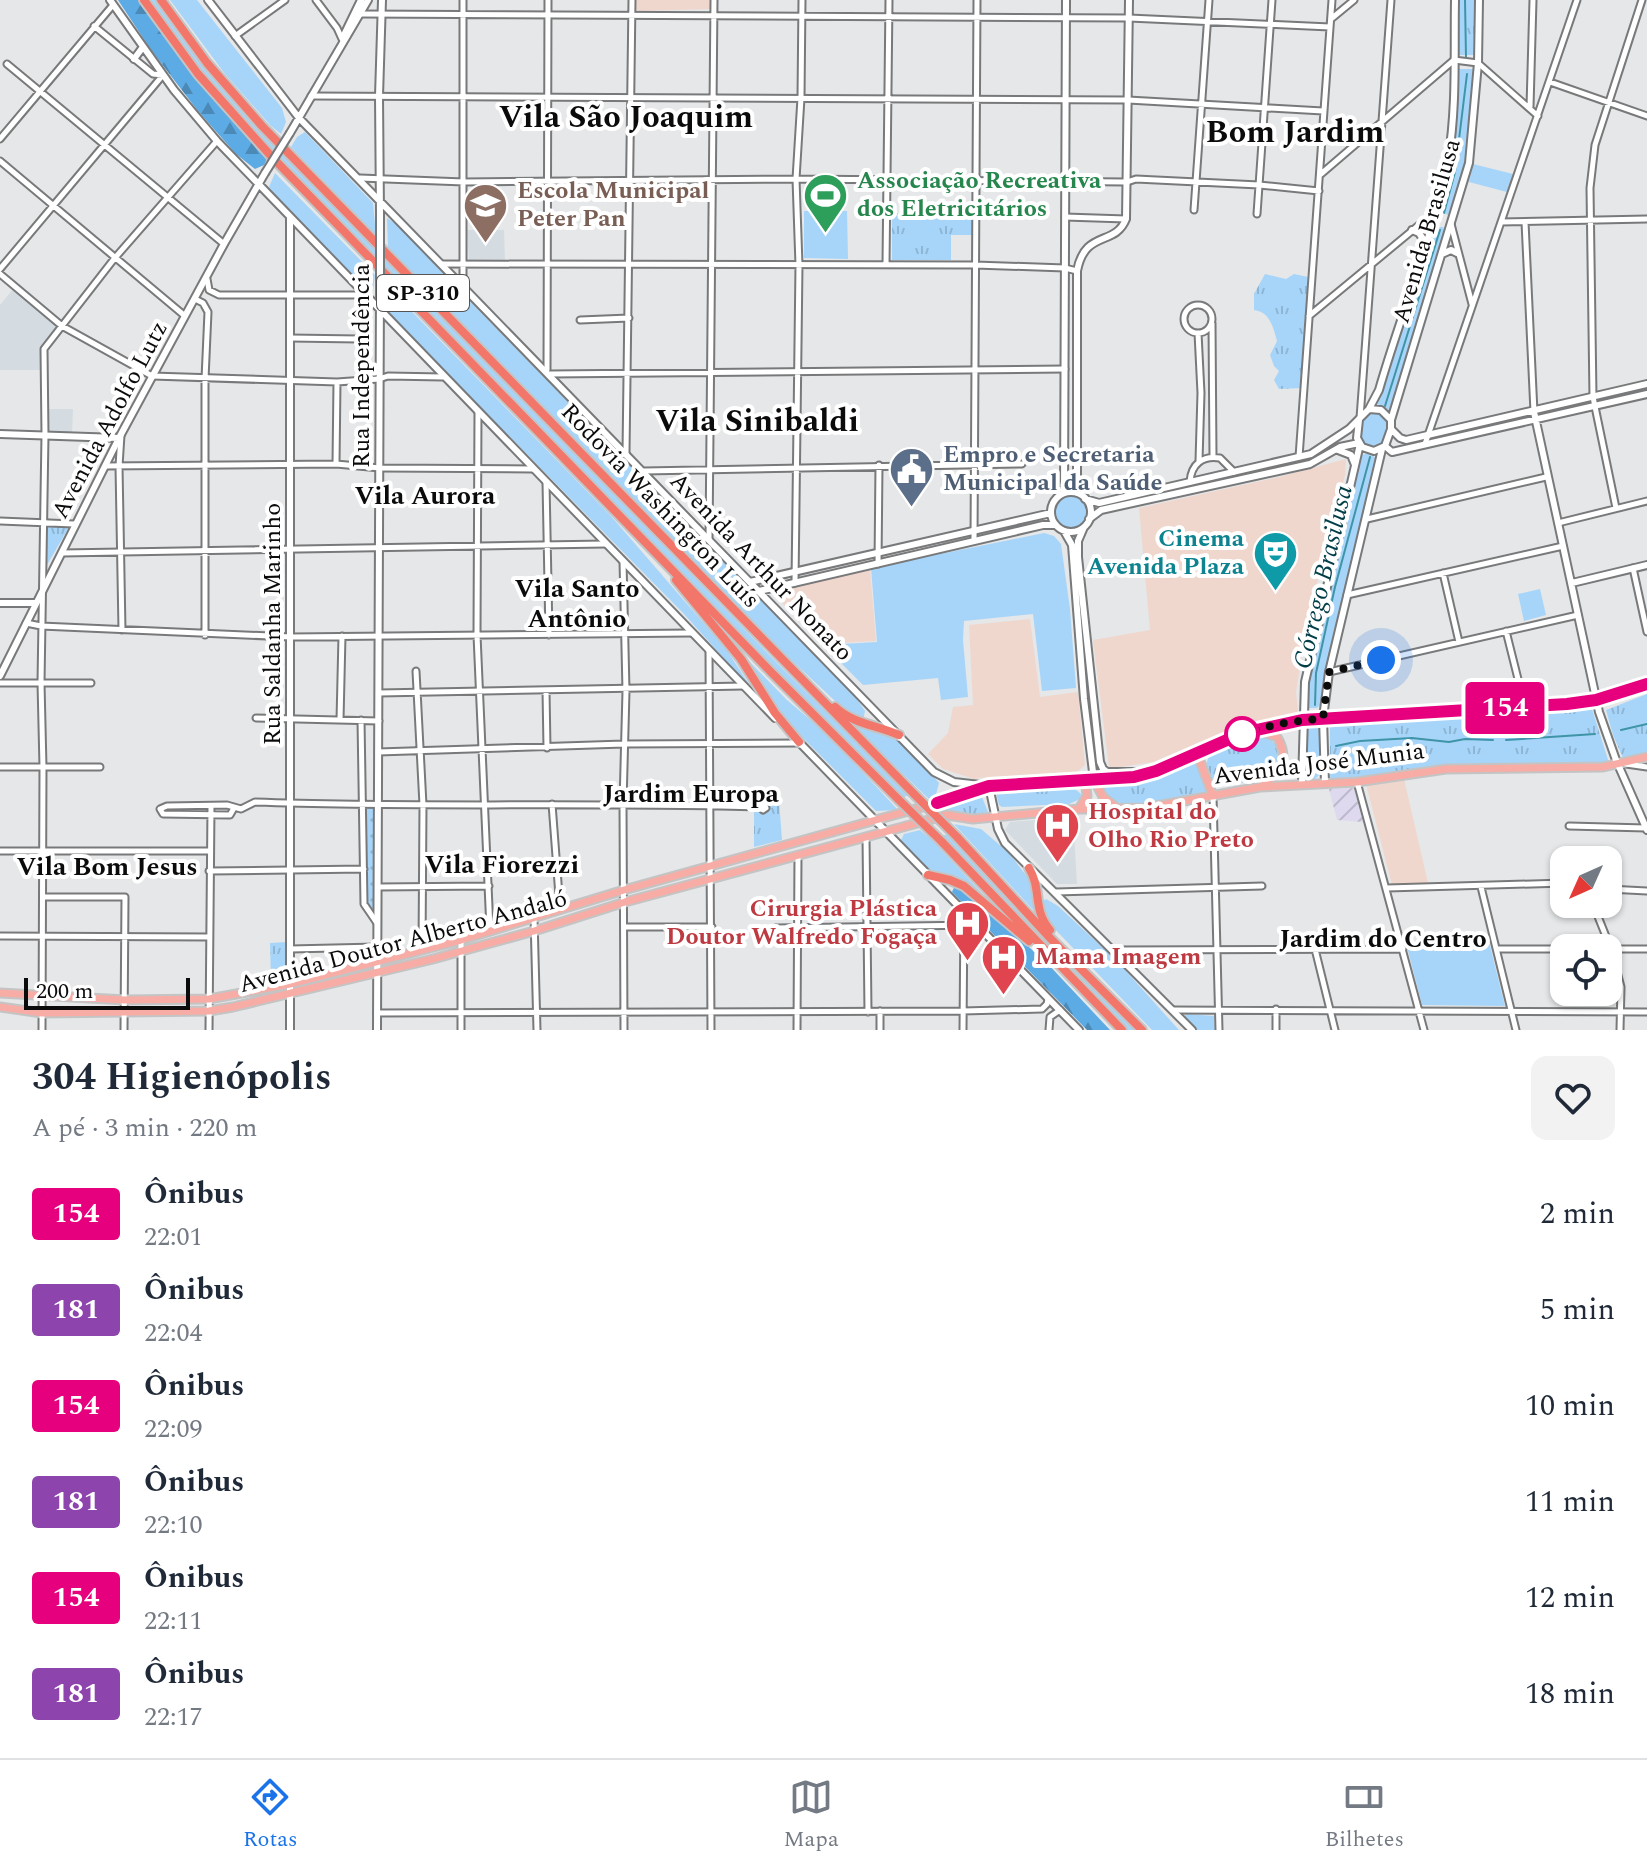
<!DOCTYPE html>
<html lang="pt">
<head>
<meta charset="utf-8">
<style>
	body { margin:0; font-family:Spectral,serif; background:#f2f2f3; color:#1f2937; height:100vh; display:flex; flex-direction:column; font-size:30px; white-space:nowrap }
	* { box-sizing:border-box; margin:0 }
	p { font-size:26px; color:#747a83 }
	.icon { flex:none; width:44px; height:44px; fill:none; stroke:currentColor; stroke-width:2; stroke-linecap:round; stroke-linejoin:round }
	.map { position:relative; height:1030px; overflow:hidden }
	.details { display:flex; flex-direction:column; background:#fff; flex:1 }
	.details>* { flex:none }
	.badge { padding:0 16px; border-radius:6px; font-size:28px; line-height:52px }
	.needle { width:52px; rotate:225deg }
	.buttons { position:absolute; left:1550px; top:846px; display:grid; gap:16px }
	.buttons a { display:grid; place-items:center; width:72px; height:72px; border-radius:16px; background:#fff; box-shadow:0 2px 6px #0004; font-size:40px }
	.scale { position:absolute; left:24px; bottom:20px; width:166px; box-sizing:border-box; padding-left:8px; border:4px solid #0b0b0c; border-top:0; font-size:22px; line-height:28px; white-space:nowrap; color:#0b0b0c; -webkit-text-stroke:6px #fff; paint-order:stroke }
	.you { position:absolute; width:40px; height:40px; margin:-20px; border:6px solid #fff; border-radius:50%; background:#1a73e8; box-shadow:0 0 0 12px #1a73e833 }
	.map>.badge { position:absolute; translate:-50% -50%; box-shadow:0 0 0 4px #fff }
	.round { display:grid; place-items:center; flex:none; width:84px; height:84px; border-radius:16px; background:#f2f2f3 }
	.overview { display:flex; align-items:center; justify-content:space-between; height:136px; padding:0 32px }
	h1 { font-size:38px; font-weight:700; line-height:60px }
	ul { padding:0; list-style:none }
	li { display:flex; align-items:center; gap:24px; height:96px; padding:0 32px }
	li div { flex:1 }
	li b { display:block; font-size:30px }
	li em { font-style:normal }
	li .badge { min-width:88px; font-weight:700; text-align:center }
	.tab-bar { display:flex; justify-content:space-around; align-items:center; height:112px; border-top:2px solid #e0e1e3; background:#fff; font-size:22px; color:#747a83 }
	.tab-bar a { display:grid; justify-items:center; gap:4px }
	.tab-bar .active { color:#1a73e8 }
	.map>svg:first-child { display:block }
</style>
</head>
<body>
<div class="map">
<svg width="1647" height="1030" viewBox="0 0 1647 1030">
	<defs>
		<pattern id="industrial-furrows" width="10" height="10" patternUnits="userSpaceOnUse" patternTransform="scale(2)"><rect width="10" height="10" fill="#ded9ef"/><path d="M-1 1l2-2M0 10L10 0M9 11l2-2" fill="none" stroke="#bdb9cc"/></pattern>
		<pattern id="forest-firs" width="22" height="20" patternUnits="userSpaceOnUse" patternTransform="scale(2)"><rect width="22" height="20" fill="#5dabe4"/><path d="M5 1l3.5 6h-7zM16 11l3.5 6h-7z" fill="#4b89b7"/></pattern>
		<pattern id="park-tufts" width="24" height="20" patternUnits="userSpaceOnUse" patternTransform="scale(2)"><rect width="24" height="20" fill="#a7d5f9"/><path d="M3 7l-1-3M5 7V3M7 7l1-3M15 17l-1-3M17 17v-4M19 17l1-3" fill="none" stroke="#8eb6d4"/></pattern>
		<pattern id="garden-dots" width="8" height="8" patternUnits="userSpaceOnUse" patternTransform="scale(2)"><rect width="8" height="8" fill="#a7d5f9"/><path d="M2 2h.1M6 6h.1" fill="none" stroke="#8eb6d4" stroke-width="1.8" stroke-linecap="round"/></pattern>
	</defs>
	<rect width="100%" height="100%" fill="#e5e7e8"/>
	<path fill="#efd7ce" d="M636,0H711V9L639,11L636,9Z
		M1346,459L1345,475L1307,622L1296,692L1298,711L1295,715L1206,740L1154,762L1113,768L1109,767L1093,640L1150,630L1139,508L1283,476Z
		M870,569L876,641L823,644L771,592Z
		M1030,619L1040,697L1078,692L1085,765L1077,772L978,778L977,780L943,769L928,754L948,733L953,707L973,705L969,625Z
		M1404,779L1428,883L1392,885L1366,784Z"/>
	<path fill="url(#industrial-furrows)" d="M1354,788L1363,822L1337,820L1329,789Z"/>
	<path fill="#d4dce2" d="M467,230H504L505,261H469Z
		M14,288L59,326L42,348V370H0V305Z
		M47,409H73L72,433H47Z
		M1073,817L1077,884H1057L1005,830L1010,822Z"/>
	<path fill="#a7d5f9" d="M148,0H158L298,168L779,665L909,795L902,798L774,671L247,126L188,56Z
		M170,0H197L282,108L286,122L281,134L271,126L225,74Z
		M1459,69H1475L1469,142L1462,178L1448,215L1437,210L1455,121Z
		M305,132L373,203L376,235L291,147L297,137Z
		M1473,164L1513,174L1507,192L1469,182Z
		M275,173L375,275L373,291H367L274,194L269,187Z
		M804,211H847L848,259L804,258Z
		M387,218L399,226L450,281L855,696L865,711L863,721L850,715L787,656L388,249Z
		M1433,227H1443L1445,232L1391,411L1377,404Z
		M387,286L611,516L726,649L749,684H747L684,614L387,312Z
		M1375,411L1387,420C1389,433 1385,448 1371,448L1362,442L1361,429L1366,415Z
		M1369,453L1377,459L1340,613L1320,705L1317,708H1307V684L1358,461L1361,455Z
		M1055 512a16 16 0 1 1 32 0a16 16 0 1 1-32 0Z
		M1044,533L1054,536L1061,544L1070,609L1076,688L1042,691L1033,614L964,621L963,640L968,697L941,700L938,678L863,685L823,645L877,642L871,568Z
		M1540,589L1546,615L1524,621L1518,594Z
		M742,654L787,700L827,734L898,810L876,811L774,709Z
		M1313,722L1320,727L1319,775L1313,781L1306,775L1305,725Z
		M854,727C895,726 914,754 939,783L935,798L930,800Z
		M954,824L981,829L1009,853L1032,883L1035,912Z
		M920,830L932,840L995,907L956,877L941,875L929,869L901,840L904,834Z
		M948,834L973,859L1137,1030H1126L941,836Z
		M1046,899L1058,906L1116,960L1179,1030H1152L1047,921L1041,903Z
		M1489,942L1505,1006L1422,1005L1406,943Z"/>
	<path fill="url(#forest-firs)" d="M118,0H139L166,39L267,159L264,165L255,169L236,154L198,111L151,50Z
		M956,883L1046,962L1110,1030H1087L952,892Z"/>
	<path fill="url(#park-tufts)" d="M1458,0H1474V55H1457Z
		M972,212V235H951V260H892V213Z
		M1265,274L1286,279L1294,274L1308,277L1302,388L1279,389L1274,380L1279,371L1274,366L1270,355L1277,341C1273,327 1270,312 1254,310V294Z
		M45,525L69,527L47,565Z
		M1647,694V752L1623,758L1613,735L1606,710Z
		M1592,709L1609,763L1445,765L1356,778L1330,779V722L1387,718L1526,717Z
		M1264,737L1270,738L1278,748L1276,769L1262,780L1216,786L1206,764L1210,754Z
		M1192,761L1197,766L1206,792L1204,794C1174,799 1118,820 1100,787L1154,778Z
		M1074,788L1081,794L1080,799L1069,804L1002,807L999,805L996,793Z
		M982,797L988,812L976,815L943,813L939,809Z
		M754,800H779L782,840L754,847Z
		M288,942V979L271,981L270,943Z
		M1186,1014L1214,1016L1215,1030H1194L1183,1019Z"/>
	<path fill="url(#garden-dots)" d="M363,805H376V920L366,904Z"/>
	<g fill="none" stroke-linecap="round" stroke-linejoin="round">
		<path stroke="#3f95a7" stroke-width="2" d="M1465,0L1466,57
			M1444,213L1455,172L1467,74
			M1385,406L1440,230
			M1315,705L1316,673L1335,587L1370,457
			M1621,730L1647,724
			M1506,740L1595,734
			M1336,746L1360,741L1412,738L1449,742L1465,739L1493,740"/>
		<defs>
			<path id="street" d="M316,0L337,28L342,39
				M463,0V285
				M361,14L1129,18L1330,27
				M1331,19L1354,0
				M235,36L285,0
				M7,64L224,244
				M1550,82L1647,116
				M311,96L1128,100L1323,111
				M1530,107L1533,0
				M0,139L113,5
				M0,161L185,316
				M1321,174L1454,60L1478,63L1538,116
				M360,178L464,182L796,179L1127,182L1136,179L1259,185L1319,191
				M1194,210L1209,0
				M1257,214L1272,0
				M1065,217L1126,219
				M1501,222L1647,219
				M1525,222L1534,412
				M1451,224L1472,304
				M442,264L975,265L1065,268L1077,271
				M886,265L889,0
				M0,269L163,75L153,74L94,26
				M0,274L62,326L152,376L337,382L379,379L388,376L443,377
				M207,279L209,290L219,295H364
				M195,299L203,303L208,312L205,379V635
				M1184 319a14 14 0 1 1 28 0a14 14 0 1 1-28 0Z
				M1309,316L1419,225L1433,217
				M580,320L629,318
				M1212,323L1213,457
				M1198,333L1201,393L1199,461
				M290,338L359,339
				M547,370L548,0
				M550,374L1065,369
				M478,412L477,635L490,930
				M1360,418L1391,0
				M121,435L119,466L122,630
				M1425,444L1577,0
				M626,453L632,0
				M1299,457L1332,0
				M336,464L337,382
				M105,466L336,464L380,468L533,469
				M644,471L1022,464
				M546,482L549,635
				M1190,482C1191,464 1203,455 1220,458L1234,472
				M1616,508L1593,397L1590,188L1595,145L1642,0
				M1367,519L1546,477
				M0,521L74,524
				M1558,523L1647,501
				M709,540L714,0
				M974,541L977,0
				M62,553L606,544
				M623,561L626,691L623,804L624,1030
				M878,564L879,465
				M1633,568L1647,632
				M1443,573L1459,642
				M795,583L799,265L796,179L801,98L802,0
				M1347,595L1563,546
				M26,623L41,626L291,637L692,633
				M1506,631L1525,707
				M709,651L711,1030
				M416,671L423,805L422,950
				M1329,672L1578,615
				M0,683H91
				M546,690L547,748
				M379,693L744,686
				M256,718L379,721
				M340,720L342,636
				M361,720L364,904L377,923
				M378,752L624,744L800,743
				M1626,764L1647,767
				M0,767H100
				M1357,782L1424,1030
				M1213,796L1219,1030
				M552,804L560,909
				M234,808L230,815L163,814L160,809L167,806L227,805L241,809L255,802C423,808 592,802 760,807L763,810L766,808L764,804L760,807
				M1569,826L1646,828
				M866,837L868,1012
				M0,851H209
				M209,871L364,869
				M378,887L489,886
				M1481,887L1516,1030
				M1387,888L1564,883
				M1608,889L1647,891
				M1056,892L1262,886
				M43,897H125L124,1030
				M1593,904L1611,949L1621,987L1620,1030
				M534,918L537,1030
				M625,927H712
				M776,928L976,925
				M0,936L209,937
				M290,949L377,947
				M1315,949L1335,1030
				M1497,949H1564
				M1608,949H1647
				M1115,950L1403,949
				M1173,1010L1647,1012
				M377,1013L963,1011L1042,1009L1047,1004L1048,999
				M42,1030L43,767L41,683L45,435L44,349L114,259L217,141
				M209,1030L211,806
				M461,1030V940
				M797,1030L798,855
				M880,1030V1011
				M963,1030L964,912
				M1049,1030L1050,1017L1060,1010
				M1276,1030V1009"/>
			<path id="secondary" d="M110,0L174,90L217,141L775,718
				M208,0L299,118L934,772L954,782L989,786L998,829L1005,843L1192,1030
				M343,37L361,0
				M134,59L143,47
				M290,133L368,0
				M380,214L379,96L382,0
				M1412,230L1419,233L1425,242
				M1442,254L1451,250L1457,253
				M1369,409L1379,390C1401,313 1433,238 1448,160C1457,108 1454,53 1455,0
				M1534,412L1599,712L1616,760L1647,830
				M1391,420L1469,163L1478,63L1479,0
				M1391,429L1400,438L1406,440L1647,384
				M0,434L119,438
				M1385,446L1392,452L1647,394
				M1338,450L1351,455L1355,465
				M1051 512a20 20 0 1 1 40 0a20 20 0 1 1-40 0Z
				M1064,493L1066,0
				M1077,493V271C1085,229 1115,247 1126,219L1129,0
				M1085,499L1099,503L1311,454L1349,429L1369,409L1381,410L1391,420V429L1385,446L1374,451L1362,447L1357,438L1359,420
				M1089,519L1101,510L1310,464L1340,447L1359,443
				M1084,527L1078,541V557L1100,762L1103,769L1107,772H1142
				M1064,531L1072,545L1084,699L1094,780
				M750,582L1051,513
				M1572,583L1647,565
				M759,591L1043,525H1056
				M0,603H36
				M0,676L119,438L224,244L265,173
				M797,740L1079,1030
				M1325,783L1323,718L1329,672L1382,449
				M1302,784L1305,682L1360,444
				M290,1030V217
				M377,1030L380,288"/>
			<path id="primary" d="M1258,730L1277,737C1290,759 1280,772 1262,786
				M1197,753L1213,796
				M1094,780L1103,797L1117,808
				M1079,809L1087,796L1086,787L1080,781
				M0,993L125,1000L209,999L290,984L461,940L624,890L937,803L989,786L1134,777L1172,764L1243,733L1302,720L1567,704L1596,700L1647,684
				M0,1007L42,1013L209,1011L233,1007L433,959L534,931L625,902L947,815L973,819L1079,809L1146,808L1260,787L1357,782L1446,769L1603,767L1647,757"/>
			<path id="highway" d="M144,0L198,74L271,156L771,672L899,800
				M161,0L207,63L262,126L915,795
				M676,580L741,659L775,713L799,742
				M835,707C853,724 876,725 899,735
				M957,837L1051,939L1142,1030
				M942,842L1122,1030
				M1029,868C1042,889 1032,909 1050,930
				M928,875L950,880L964,886L1029,941"/>
		</defs>
		<use href="#street" stroke="#78797a" stroke-width="9"/>
		<use href="#secondary" stroke="#78797a" stroke-width="10"/>
		<use href="#primary" stroke="#c4c4c5" stroke-width="11"/>
		<use href="#highway" stroke="#c4c4c5" stroke-width="12"/>
		<use href="#street" stroke="#fff" stroke-width="5"/>
		<use href="#secondary" stroke="#fff" stroke-width="6"/>
		<use href="#primary" stroke="#f7ada6" stroke-width="7"/>
		<use href="#highway" stroke="#f2766a" stroke-width="8"/>
		<defs>
			<path id="secondary-bridge" d="M265,173L290,133
				M380,288V214"/>
			<path id="highway-bridge" d="M915,795L957,837
				M899,800L942,842"/>
		</defs>
		<use href="#secondary-bridge" stroke="#78797a" stroke-width="10" stroke-linecap="butt"/>
		<use href="#highway-bridge" stroke="#c4c4c5" stroke-width="12" stroke-linecap="butt"/>
		<use href="#secondary-bridge" stroke="#fff" stroke-width="6"/>
		<use href="#highway-bridge" stroke="#f2766a" stroke-width="8"/>
	</g>
	<g fill="none" stroke-linecap="round" stroke-linejoin="round">
		<defs>
			<path id="line" d="M937,803L989,786L1134,777L1156,771L1243,733L1302,720L1567,704L1596,700L1647,684"/>
		</defs>
		<use href="#line" stroke="#fff" stroke-width="18"/>
		<use href="#line" stroke="#e6007e" stroke-width="12"/>
		<path stroke="#0b0b0c" stroke-width="8" stroke-dasharray="0 14.4" d="M1242,734L1278,724L1323,718L1329,672L1381,660"/>
	</g>
	<defs>
		<symbol id="stadium-pin" viewBox="-11 -11 22 30"><path d="M0 17L-7.5 6A9.5 9.5 0 1 1 7.5 6Z" fill="#2e9e5b" stroke="#fff"/><path d="M0-5a6.5 5 0 1 0 0 10a6.5 5 0 1 0 0-10ZM-3.5-1.8h7v3.6h-7Z" fill="#fff"/></symbol>
		<symbol id="school-pin" viewBox="-11 -11 22 30"><path d="M0 17L-7.5 6A9.5 9.5 0 1 1 7.5 6Z" fill="#8d6e63" stroke="#fff"/><path d="M0-5L7-2L0 1L-7-2ZM-4 1L0 2.5L4 1V4Q0 6-4 4Z" fill="#fff"/></symbol>
		<symbol id="civic-pin" viewBox="-11 -11 22 30"><path d="M0 17L-7.5 6A9.5 9.5 0 1 1 7.5 6Z" fill="#5c6f8a" stroke="#fff"/><path d="M-.6-6.5H3V-4.5H.6V-3L4-1V1h2V6H-6V1h2V-1L-.6-3ZM-1.2 2.5V6h2.4V2.5Z" fill="#fff"/></symbol>
		<symbol id="theatre-pin" viewBox="-11 -11 22 30"><path d="M0 17L-7.5 6A9.5 9.5 0 1 1 7.5 6Z" fill="#0f9aa8" stroke="#fff"/><path d="M-5-5.5Q0-4 5-5.5V0Q5 5 0 6Q-5 5-5 0ZM-3.3-2.5H-1v1.5H-3.3ZM1-2.5H3.3v1.5H1ZM-2.8 1Q0 5.5 2.8 1Z" fill="#fff"/></symbol>
		<symbol id="hospital-pin" viewBox="-11 -11 22 30"><path d="M0 17L-7.5 6A9.5 9.5 0 1 1 7.5 6Z" fill="#e0444e" stroke="#fff"/><path d="M-5-5h3v3.5h4V-5h3V5h-3V1.5h-4V5h-3Z" fill="#fff"/></symbol>
	</defs>
	<g fill-rule="evenodd">
		<use href="#stadium-pin" x="800" y="170" width="51" height="69"/>
		<use href="#school-pin" x="460" y="180" width="51" height="69"/>
		<use href="#civic-pin" x="886" y="444" width="51" height="69"/>
		<use href="#theatre-pin" x="1250" y="528" width="51" height="69"/>
		<use href="#hospital-pin" x="1032" y="800" width="51" height="69"/>
		<use href="#hospital-pin" x="942" y="898" width="51" height="69"/>
		<use href="#hospital-pin" x="978" y="932" width="51" height="69"/>
	</g>
	<circle fill="#fff" stroke="#e6007e" stroke-width="4" cx="1242" cy="734" r="16"/>
	<g text-anchor="middle" dominant-baseline="central" stroke-width="8" stroke-linejoin="round" paint-order="stroke">
		<rect fill="#fff" stroke="#545455" stroke-width="2" x="377" y="275" width="92" height="36" rx="6"/>
		<g font-size="22" font-weight="bold" fill="#0b0b0c">
			<text x="423" y="293">SP-310</text>
		</g>
		<g font-size="24" font-weight="bold" fill="#27864d" stroke="#fff" text-anchor="start">
			<text x="857" y="181">Associação Recreativa<tspan x="857" dy="28">dos Eletricitários</tspan></text>
		</g>
		<g font-size="24" font-weight="bold" fill="#785e54" stroke="#fff" text-anchor="start">
			<text x="517" y="191">Escola Municipal<tspan x="517" dy="28">Peter Pan</tspan></text>
		</g>
		<g font-size="24" fill="#0b0b0c" stroke="#fff">
			<text transform="translate(1427 231) rotate(-74)">Avenida Brasilusa</text>
			<text transform="translate(362 366) rotate(-90)">Rua Independência</text>
			<text transform="translate(110 420) rotate(-62)">Avenida Adolfo Lutz</text>
			<text transform="translate(660 506) rotate(46)">Rodovia Washington Luís</text>
			<text transform="translate(761 567) rotate(46)">Avenida Arthur Nonato</text>
			<text transform="translate(273 624) rotate(-90)">Rua Saldanha Marinho</text>
			<text transform="translate(1319 764) rotate(-7)">Avenida José Munia</text>
			<text transform="translate(403 942) rotate(-15)">Avenida Doutor Alberto Andaló</text>
		</g>
		<g font-size="24" font-weight="bold" fill="#4e5e75" stroke="#fff" text-anchor="start">
			<text x="943" y="455">Empro e Secretaria<tspan x="943" dy="28">Municipal da Saúde</tspan></text>
		</g>
		<g font-size="24" font-weight="bold" fill="#0d838f" stroke="#fff" text-anchor="end">
			<text x="1244" y="539">Cinema<tspan x="1244" dy="28">Avenida Plaza</tspan></text>
		</g>
		<g font-size="24" font-weight="bold" fill="#be3a42" stroke="#fff" text-anchor="start">
			<text x="1088" y="812">Hospital do<tspan x="1088" dy="28">Olho Rio Preto</tspan></text>
			<text x="937" y="909" text-anchor="end">Cirurgia Plástica<tspan x="937" dy="28">Doutor Walfredo Fogaça</tspan></text>
			<text x="1035" y="957">Mama Imagem</text>
		</g>
		<g font-size="26" font-weight="bold" fill="#0b0b0c" stroke="#fff">
			<text x="425" y="496">Vila Aurora</text>
			<text x="577" y="589">Vila Santo<tspan x="577" dy="30">Antônio</tspan></text>
			<text x="691" y="794">Jardim Europa</text>
			<text x="502" y="865">Vila Fiorezzi</text>
			<text x="107" y="867">Vila Bom Jesus</text>
			<text x="1383" y="939">Jardim do Centro</text>
		</g>
		<g font-size="26" font-style="italic" fill="#023e48" stroke="#fff">
			<text transform="translate(1323 577) rotate(-77)">Córrego Brasilusa</text>
		</g>
		<g font-size="32" font-weight="bold" fill="#0b0b0c" stroke="#fff">
			<text x="626" y="117">Vila São Joaquim</text>
			<text x="1295" y="132">Bom Jardim</text>
			<text x="757" y="421">Vila Sinibaldi</text>
		</g>
	</g>
</svg>
<div class="buttons">
<a><svg class="needle" viewBox="-14 -14 28 28"><path d="M0-13l5 13h-10z" fill="#e53935"/><path d="M0 13l5-13h-10z" fill="#747a83"/></svg></a>
<a><svg class="icon" aria-label="locate" viewBox="0 0 24 24"><circle cx="12" cy="12" r="6"/><path d="M12 2v4M12 18v4M2 12h4M18 12h4"/></svg></a>
</div>
<div class="scale">200 m</div>
<div class="you" style="left:1381px;top:660px"></div>
<b class="badge" style="left:1505px;top:708px;background:#e6007e;color:#fff">154</b>
</div>
<section class="details">
<div class="overview"><div><h1>304 Higienópolis</h1><p>A pé · 3 min · 220 m</p></div><a class="round"><svg class="icon" aria-label="heart" viewBox="0 0 24 24"><path d="M12 20l-8-8c-3-5 5-10 8-4 3-6 11-1 8 4z"/></svg></a></div>
<ul>
<li><span class="badge" style="background:#e6007e;color:#fff">154</span><div><b>Ônibus</b><p>22:01</p></div><em>2 min</em></li>
<li><span class="badge" style="background:#8e44ad;color:#fff">181</span><div><b>Ônibus</b><p>22:04</p></div><em>5 min</em></li>
<li><span class="badge" style="background:#e6007e;color:#fff">154</span><div><b>Ônibus</b><p>22:09</p></div><em>10 min</em></li>
<li><span class="badge" style="background:#8e44ad;color:#fff">181</span><div><b>Ônibus</b><p>22:10</p></div><em>11 min</em></li>
<li><span class="badge" style="background:#e6007e;color:#fff">154</span><div><b>Ônibus</b><p>22:11</p></div><em>12 min</em></li>
<li><span class="badge" style="background:#8e44ad;color:#fff">181</span><div><b>Ônibus</b><p>22:17</p></div><em>18 min</em></li>
</ul>
</section>
<nav class="tab-bar">
<a class="active"><svg class="icon" aria-label="directions" viewBox="0 0 24 24"><path d="M12 3l9 9-9 9-9-9zM9 14v-3h6M13 9l2 2-2 2"/></svg>Rotas</a>
<a><svg class="icon" aria-label="map" viewBox="0 0 24 24"><path d="M3 6l6-2 6 2 6-2v14l-6 2-6-2-6 2zM9 4v14M15 6v14"/></svg>Mapa</a>
<a><svg class="icon" aria-label="tickets" viewBox="0 0 24 24"><path d="M3 7h18v10H3zM15 7v10"/></svg>Bilhetes</a>
</nav>
</body>
</html>
